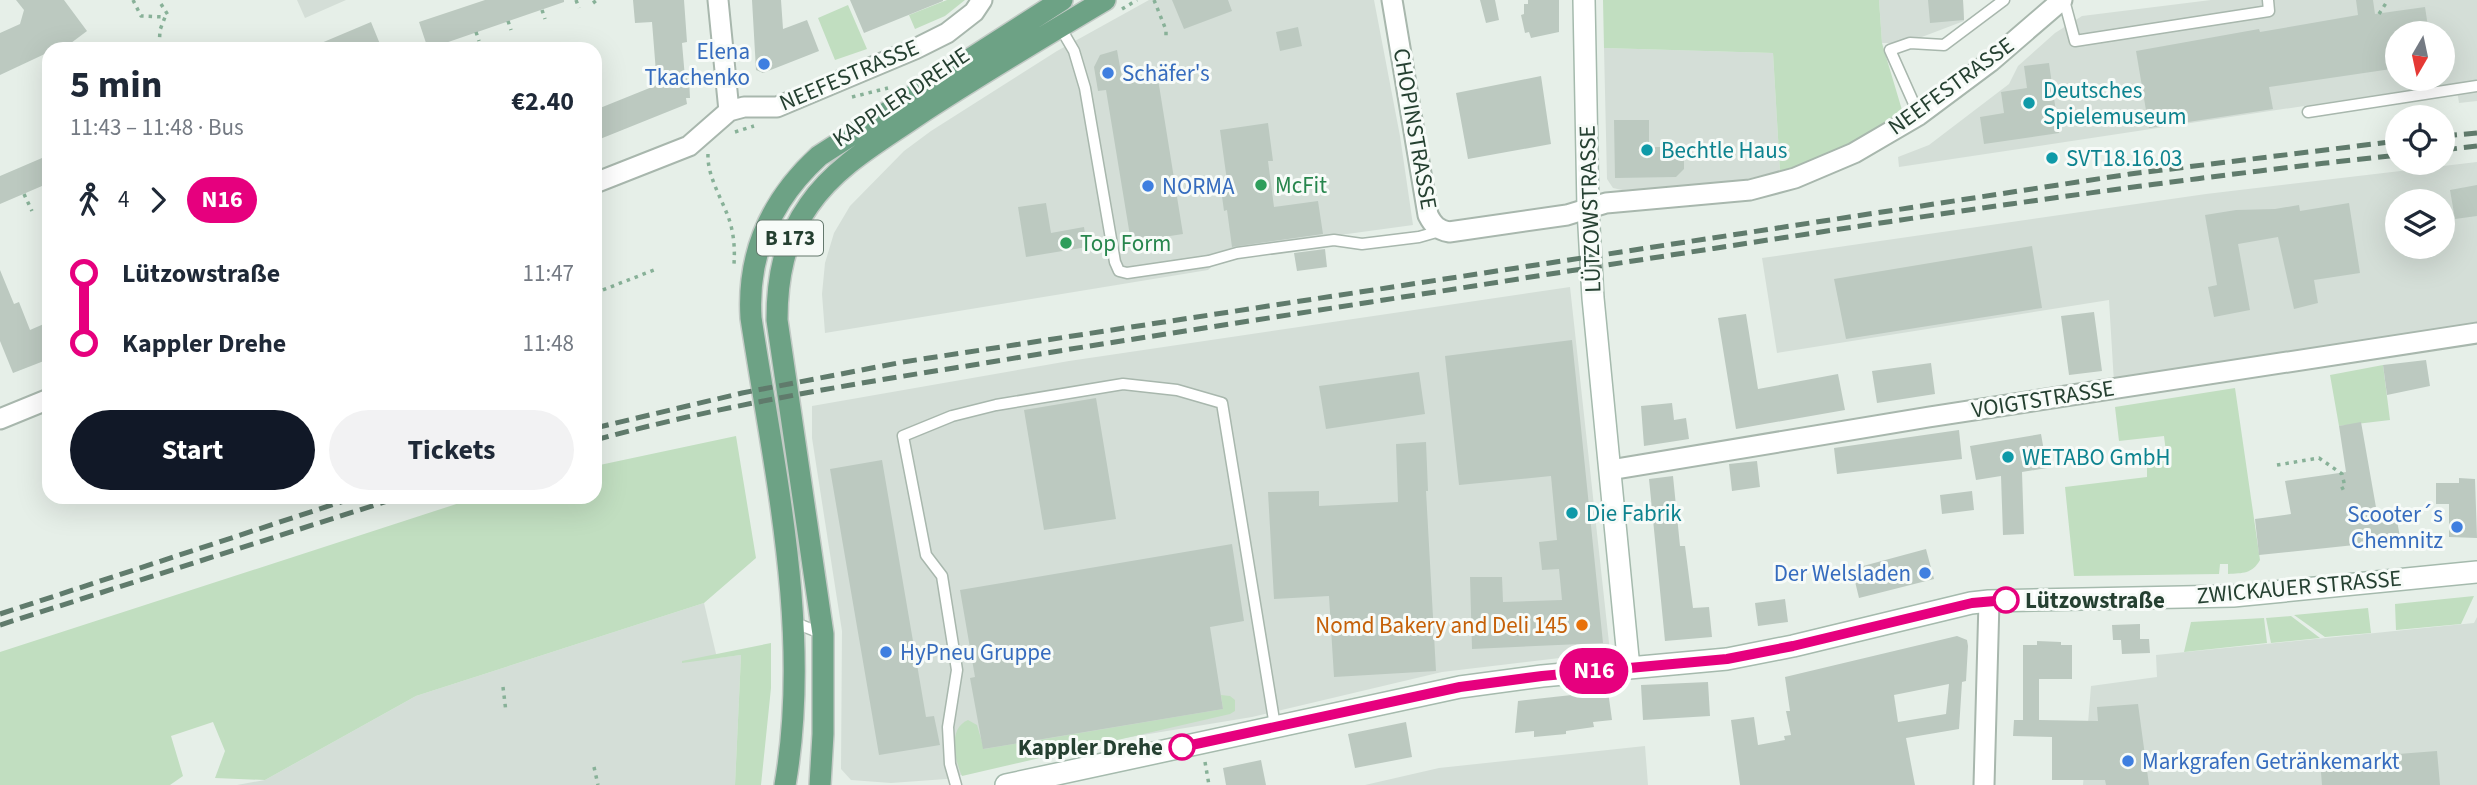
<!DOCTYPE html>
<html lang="en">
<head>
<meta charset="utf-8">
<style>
	body { margin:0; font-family:"Source Sans 3",sans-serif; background:#f2f2f3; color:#1f2937; height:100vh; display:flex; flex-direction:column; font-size:26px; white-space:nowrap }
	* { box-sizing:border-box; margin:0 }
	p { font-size:23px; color:#747a83 }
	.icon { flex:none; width:38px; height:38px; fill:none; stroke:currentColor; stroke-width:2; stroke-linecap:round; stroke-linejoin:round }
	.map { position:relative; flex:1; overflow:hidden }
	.panel { position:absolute; left:42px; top:42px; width:560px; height:462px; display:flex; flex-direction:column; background:#fff; border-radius:21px; box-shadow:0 7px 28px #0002 }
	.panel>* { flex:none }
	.badge { padding:0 14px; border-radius:23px; font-size:24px; line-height:46px }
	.needle { width:46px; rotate:189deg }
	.fabs { position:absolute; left:2385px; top:21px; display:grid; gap:14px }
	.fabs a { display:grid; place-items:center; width:70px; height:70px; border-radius:50%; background:#fff; box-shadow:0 7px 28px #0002; font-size:35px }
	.map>.badge { position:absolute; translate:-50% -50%; box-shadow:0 0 0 4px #fff }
	.legs { display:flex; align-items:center; gap:10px; height:77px; padding:0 28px; font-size:23px }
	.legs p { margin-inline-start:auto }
	.overview { display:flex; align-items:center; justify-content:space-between; height:119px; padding:0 28px }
	h1 { font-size:38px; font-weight:700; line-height:52px }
	.primary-button { display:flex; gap:14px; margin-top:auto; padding:14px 28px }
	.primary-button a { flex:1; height:80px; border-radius:42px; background:#111827; color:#fff; font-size:28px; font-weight:700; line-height:80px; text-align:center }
	.primary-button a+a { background:#f2f2f3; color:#1f2937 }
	ul { padding:0 28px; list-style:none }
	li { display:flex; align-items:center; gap:24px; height:70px; font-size:26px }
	li i { display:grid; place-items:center; width:10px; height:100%; margin:0 9px; background:currentColor }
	li i::after { content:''; width:18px; height:18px; margin:-9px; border:5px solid; border-radius:50%; background:#fff }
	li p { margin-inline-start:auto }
	li:first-child i { background:linear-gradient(#0000 50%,currentColor 0) }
	li:last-child i { background:linear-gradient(currentColor 50%,#0000 0) }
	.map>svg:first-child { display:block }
</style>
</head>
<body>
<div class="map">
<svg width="2477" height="785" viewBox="0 0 2477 785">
	<rect width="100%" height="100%" fill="#e6efe8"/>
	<path fill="#d4ded7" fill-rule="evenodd" d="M297,0H346L305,18Z
		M1149,0H1374L1400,136L1413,225L1230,250L1208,270L825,333L822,294L825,263L834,233L850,206L904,151L931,131L1057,51Z
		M1879,0H1963L1964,21L1906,43H1882Z
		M2211,0H2477V101L2459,103L2456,83L1899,167L1898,157L1929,145L2009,84L2018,66L2055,33L2082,16ZM2398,33H2443V79H2398Z
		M1604,48L1773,53L1780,171L1727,184L1622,190L1613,188L1607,179Z
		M2477,162V326L2114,383L2109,300L1777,353L1762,258L2206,194ZM2398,201H2443V247H2398Z
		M1570,287L1610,652L1442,672L1252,717L1076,746L946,779L891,783L851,780L841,769L842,631L812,438V406L1069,361Z
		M704,603L717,658L741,655L735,785H237L265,780L416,696Z
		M2477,617V785H2083L2091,686L2157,677L2156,655L2474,623Z
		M1645,746L1648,785H1365L1439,768Z"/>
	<path fill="#c1dec0" d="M947,0H965L945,16L915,29L909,15Z
		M1603,0H1879L1882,43L1902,110C1872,135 1818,161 1780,171L1773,53L1604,48Z
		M848,5L867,49L835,60L818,18Z
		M2383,365L2390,420L2339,426L2330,375Z
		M2235,388L2260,560C2252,574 2243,573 2228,574V564H2220L2219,574L2074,576L2065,487L2147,477V463L2167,460L2164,436L2119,441L2115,407Z
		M736,436L756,558L704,603L416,696L265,780L215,778L225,751L213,722L171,736L183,776L170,785H0V652L478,497H595V466Z
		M2474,596L2461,624L2396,630L2395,604Z
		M2368,608L2371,633L2325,637L2294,615Z
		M2291,616L2320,638L2271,643L2266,618Z
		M2264,618L2267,643L2184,652L2191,622Z
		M771,643V688L761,785H735L741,655L682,663V661Z
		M1221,695L1230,696L1235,700V711L1230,714L962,776C955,760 947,729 968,720L977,725L984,749L1223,709Z"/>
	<path fill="#bcc9c0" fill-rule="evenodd" d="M16,0H64L87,31L71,43L75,49H49V52L0,75V33L20,24L24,10Z
		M485,0H564V2L428,49L419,22Z
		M633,0H684L687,42L682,43L685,78H689L690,98H686L687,104L595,141V110L657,85L652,22L635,23Z
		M752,0H781L783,29L807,20L819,51L763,73L756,70Z
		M850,0H943V1L864,33Z
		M1172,0H1228L1232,11L1184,29Z
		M1480,0H1495L1499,20L1486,23Z
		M1528,0H1559V32L1531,38L1529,32L1525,33L1521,15L1524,14V4H1528Z
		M1928,0H1963L1964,20L1930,23Z
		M2356,0H2373L2375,14L2425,7L2429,33H2398V68L2269,87L2273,109L2149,128L2136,51L2259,29L2260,32L2358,15Z
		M371,22L382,49H307Z
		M1298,27L1302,46L1280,51L1276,32Z
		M1117,50L1123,84L1158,79L1183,234L1131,242L1106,90L1098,91L1094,67L1100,55Z
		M2049,63L2059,133L1984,144L1980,117L2004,113L2001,92L2027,88L2024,66Z
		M1541,76L1551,144L1468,159L1456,93Z
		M1614,120H1649V147H1676V153H1684V169L1676,177L1615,178Z
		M1268,123L1273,161H1268L1274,207L1318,201L1323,234L1232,247L1227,210L1224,211L1221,189L1228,188L1220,130Z
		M49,155V183L0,204V176Z
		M2477,185V216L2455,219L2450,190Z
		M1046,203L1051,233L1084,227L1087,247L1026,257L1018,207Z
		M2349,203L2360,273L2314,280L2318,303L2294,309L2278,237L2238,244L2250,310L2214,317L2208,287L2217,285L2205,215L2236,210L2275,209L2299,205L2300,211Z
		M2032,246L2042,308L1846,339L1834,279Z
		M1325,249L1327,267L1297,271L1294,253Z
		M0,270L14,304L19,302L30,330L46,323L49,332V359L13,373L0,341Z
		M2094,312L2102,371L2069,375L2061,316Z
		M1746,314L1758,389L1838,374L1845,410L1736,429L1718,318Z
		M1572,340L1603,643L1472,649L1470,577H1502L1503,602L1562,600L1559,569L1542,570L1539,542L1557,540L1551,476L1459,485L1445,356Z
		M2426,360L2430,386L2387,395L2383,365Z
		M1931,363L1935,394L1877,403L1872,371Z
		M1419,372L1425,414L1326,429L1319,386Z
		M1096,398L1116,519L1044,530L1024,410Z
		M1672,403L1674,420L1686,418L1689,439L1644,446L1641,406Z
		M2361,422L2377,513L2395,510L2400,537L2364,544L2259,555L2255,519L2291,514L2285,481L2346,472L2339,426Z
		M1959,430L1962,459L1837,474L1834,448Z
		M2041,434L2047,468L2022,472L2024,534L2003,535L2001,476L1976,480L1970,446Z
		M1426,442L1428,491H1426L1436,671L1334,677L1329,596L1274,599L1268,492L1319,491V506L1398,502L1396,444Z
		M882,460L926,717L934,716L940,745L879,755L830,469Z
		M1757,461L1760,487L1732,491L1729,464Z
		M1673,476L1680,546H1685L1693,608L1709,607L1712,637L1665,641L1649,479Z
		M2459,478L2475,479L2477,538L2449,537V504H2436V483H2459Z
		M1972,491L1974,510L1942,514L1940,495Z
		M1232,544L1244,621L1210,627L1223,709L983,749L970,678L975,677L960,590Z
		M1926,549L1934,579L1859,598L1852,569Z
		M1785,599L1788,622L1758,626L1755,603Z
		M2140,624V639H2149L2150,653L2122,654L2121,640H2113L2112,625Z
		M1957,636L1967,640L1968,646L1966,681L1962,682L1959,729L1906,738L1915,785H1740L1731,720L1754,717L1758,745L1785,740L1784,736L1791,735L1786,711H1790L1785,677ZM1949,684L1946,714L1898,722L1894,695Z
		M2037,641L2061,642V645H2072V679H2039V720L2098,721L2097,707L2138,704L2149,785H2106L2105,780H2052V737L2013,736L2014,720H2023V645H2037Z
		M1708,682L1710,716L1643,720L1641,685Z
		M1608,691L1612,720L1593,722L1594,727L1566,731V734L1534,737V731L1515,733L1518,701Z
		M1406,722L1412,757L1355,768L1348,734Z
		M2437,751L2440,785H2322L2320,760Z
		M1261,760L1266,785H1226L1223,768Z"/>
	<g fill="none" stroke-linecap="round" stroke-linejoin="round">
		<defs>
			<path id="lane" d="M2064,0L2075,41L2269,11L2268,0
				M1060,27L1074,51L1085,88L1115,262L1119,271L1127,273L1209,261L1237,253L1334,240L1362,244L1419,237L1440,231
				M2308,112L2477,86
				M1919,115L1890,50L1910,43L1944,45L2004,0
				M793,622L823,634
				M956,785L950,764L948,727L957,670L942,576L926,555L903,436L952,416L996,405L1123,384L1177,390L1222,403L1275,726"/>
			<path id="street" d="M718,0L729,111
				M1392,0L1428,215C1433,225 1438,230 1449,232L1567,215L1606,203L1750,190L1795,178L1854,153L1919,115L1990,62L2062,0
				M595,183L689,146L729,111L744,107H777L915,49L947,33L974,12L982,0
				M0,419L49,399
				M1610,470L1929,417L2477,333
				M1984,785L1989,601"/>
			<path id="secondary" d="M1584,0L1588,209L1593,298L1629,668
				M1006,785L1460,687L1542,676L1727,659L1793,646L1971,603L1989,601L2233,596L2477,572"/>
			<path id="primary" d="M785,785C812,632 774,470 751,318C747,253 772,199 819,156L1062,0
				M820,785L823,734V634L777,320C777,278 784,240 809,205C836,166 877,143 915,117C977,76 1041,38 1105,0"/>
		</defs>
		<use href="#lane" stroke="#a8b7ad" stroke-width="13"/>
		<use href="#street" stroke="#a8b7ad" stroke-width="23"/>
		<use href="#secondary" stroke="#a5baad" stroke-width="24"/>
		<use href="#primary" stroke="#c2cac5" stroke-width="24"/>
		<path stroke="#88b198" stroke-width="3.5" stroke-dasharray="3.5 5" stroke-linecap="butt" d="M133,0L141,16L165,17L160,30L159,49
			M576,0L579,8
			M1154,0L1166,30V36
			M593,3L597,0
			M161,4L168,15
			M1122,9L1137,0
			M542,10L545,19
			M2379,14L2388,0
			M508,21L511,30
			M476,32L479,41
			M443,43L444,49
			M852,97L888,88
			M735,132L754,126
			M708,154C707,176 722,199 729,219C734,234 735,249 734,264
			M24,194L32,211
			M595,293L654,270
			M2277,465L2319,458L2342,474L2345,487L2339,490
			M503,687L506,712
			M1205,762L1209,785
			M594,767L598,785"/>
		<use href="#lane" stroke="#fff" stroke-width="10"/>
		<use href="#street" stroke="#fff" stroke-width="19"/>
		<use href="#secondary" stroke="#fff" stroke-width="21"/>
		<use href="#primary" stroke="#6da285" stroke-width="21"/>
		<path stroke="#607b6c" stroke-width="5" stroke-dasharray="14 7" stroke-linecap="butt" d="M2443,136L2477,133
			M2443,150L2477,146
			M595,428L742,393L903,362L2130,174L2398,141
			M595,440C719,406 846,385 973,365C1105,343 1238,323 1371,302C1713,249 2054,192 2398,155
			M0,614L356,497
			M0,625L400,497"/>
	</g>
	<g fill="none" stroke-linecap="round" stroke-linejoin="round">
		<defs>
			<path id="line-1" d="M1182,747L1460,687L1542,676L1727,659L1793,646L1972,603L2006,600"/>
		</defs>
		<use href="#line-1" stroke="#fff" stroke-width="16"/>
		<use href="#line-1" stroke="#e6007e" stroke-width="10"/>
	</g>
	<g fill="#3f7fe0" stroke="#f7fbf8" stroke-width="2.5">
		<circle cx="764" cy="64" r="7"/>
		<circle cx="1108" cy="73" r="7"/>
		<circle cx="1148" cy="186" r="7"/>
		<circle cx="2457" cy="527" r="7"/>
		<circle cx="1925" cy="573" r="7"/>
		<circle cx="886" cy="652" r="7"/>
		<circle cx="2128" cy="761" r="7"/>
	</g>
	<g fill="#0f9aa8" stroke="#f7fbf8" stroke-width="2.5">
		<circle cx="2029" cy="103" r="7"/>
		<circle cx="1647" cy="150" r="7"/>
		<circle cx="2052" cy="158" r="7"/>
		<circle cx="2008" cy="457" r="7"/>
		<circle cx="1572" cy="513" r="7"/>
	</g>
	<g fill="#2e9e5b" stroke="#f7fbf8" stroke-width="2.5">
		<circle cx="1261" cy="185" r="7"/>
		<circle cx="1066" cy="243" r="7"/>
	</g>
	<g fill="#fff" stroke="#e6007e" stroke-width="3.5">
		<circle cx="2006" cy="600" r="12"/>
		<circle cx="1182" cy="747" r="12"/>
	</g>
	<circle fill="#e8710a" stroke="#f7fbf8" stroke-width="2.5" cx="1582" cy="625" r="7"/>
	<g text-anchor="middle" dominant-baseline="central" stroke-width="6" stroke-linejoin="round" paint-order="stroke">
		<rect fill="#f7fbf8" stroke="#64786d" stroke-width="2" x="757" y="220.5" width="66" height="35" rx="5"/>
		<g font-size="21" font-weight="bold" fill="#254031">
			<text x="790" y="238">B 173</text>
		</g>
		<g font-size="23" fill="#366cbe" stroke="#f7fbf8" text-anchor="start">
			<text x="750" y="51" text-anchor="end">Elena<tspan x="750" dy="26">Tkachenko</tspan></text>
			<text x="1122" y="73">Schäfer's</text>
			<text x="1162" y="186">NORMA</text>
			<text x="2443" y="514" text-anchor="end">Scooter´s<tspan x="2443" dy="26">Chemnitz</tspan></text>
			<text x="1911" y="573" text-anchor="end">Der Welsladen</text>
			<text x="900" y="652">HyPneu Gruppe</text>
			<text x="2142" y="761">Markgrafen Getränkemarkt</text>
		</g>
		<g font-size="23" fill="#254031" stroke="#f7fbf8">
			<text transform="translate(849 75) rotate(-23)">NEEFESTRASSE</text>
			<text transform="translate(1951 86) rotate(-36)">NEEFESTRASSE</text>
			<text transform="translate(901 97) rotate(-34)">KAPPLER DREHE</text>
			<text transform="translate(1415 129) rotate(80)">CHOPINSTRASSE</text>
			<text transform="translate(1590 209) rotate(-92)">LÜTZOWSTRASSE</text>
			<text transform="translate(2043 399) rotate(-9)">VOIGTSTRASSE</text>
			<text transform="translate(2299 587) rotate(-5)">ZWICKAUER STRASSE</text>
		</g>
		<g font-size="23" fill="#0d838f" stroke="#f7fbf8" text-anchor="start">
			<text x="2043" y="90">Deutsches<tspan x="2043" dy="26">Spielemuseum</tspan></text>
			<text x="1661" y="150">Bechtle Haus</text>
			<text x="2066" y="158">SVT18.16.03</text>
			<text x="2022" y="457">WETABO GmbH</text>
			<text x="1586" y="513">Die Fabrik</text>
		</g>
		<g font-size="23" fill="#27864d" stroke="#f7fbf8" text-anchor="start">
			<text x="1275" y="185">McFit</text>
			<text x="1080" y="243">Top Form</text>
		</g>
		<g font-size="23" font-weight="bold" fill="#254031" stroke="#f7fbf8" text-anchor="start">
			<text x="2025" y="600">Lützowstraße</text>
			<text x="1163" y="747" text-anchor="end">Kappler Drehe</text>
		</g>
		<g font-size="23" fill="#c56008" stroke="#f7fbf8" text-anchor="end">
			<text x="1568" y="625">Nomd Bakery and Deli 145</text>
		</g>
	</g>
</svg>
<div class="fabs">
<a><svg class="needle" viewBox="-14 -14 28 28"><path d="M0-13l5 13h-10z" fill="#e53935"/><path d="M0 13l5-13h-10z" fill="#747a83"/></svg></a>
<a><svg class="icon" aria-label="locate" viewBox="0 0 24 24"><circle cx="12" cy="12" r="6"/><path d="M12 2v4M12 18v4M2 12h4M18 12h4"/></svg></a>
<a><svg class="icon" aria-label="layers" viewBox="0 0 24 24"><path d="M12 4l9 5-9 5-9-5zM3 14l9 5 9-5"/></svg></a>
</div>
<b class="badge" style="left:1594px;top:671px;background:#e6007e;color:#fff">N16</b>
<section class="panel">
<div class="overview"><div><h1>5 min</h1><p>11:43 – 11:48 · Bus</p></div><b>€2.40</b></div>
<div class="legs"><svg class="icon" aria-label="walk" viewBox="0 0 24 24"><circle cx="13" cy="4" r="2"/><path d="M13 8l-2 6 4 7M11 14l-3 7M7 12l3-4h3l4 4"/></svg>4<svg class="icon" aria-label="forward" viewBox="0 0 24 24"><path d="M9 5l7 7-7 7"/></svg><b class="badge" style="background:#e6007e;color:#fff">N16</b></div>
<ul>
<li><i style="color:#e6007e"></i><b>Lützowstraße</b><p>11:47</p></li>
<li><i style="color:#e6007e"></i><b>Kappler Drehe</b><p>11:48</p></li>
</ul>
<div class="primary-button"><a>Start</a><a>Tickets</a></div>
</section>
</div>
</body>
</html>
